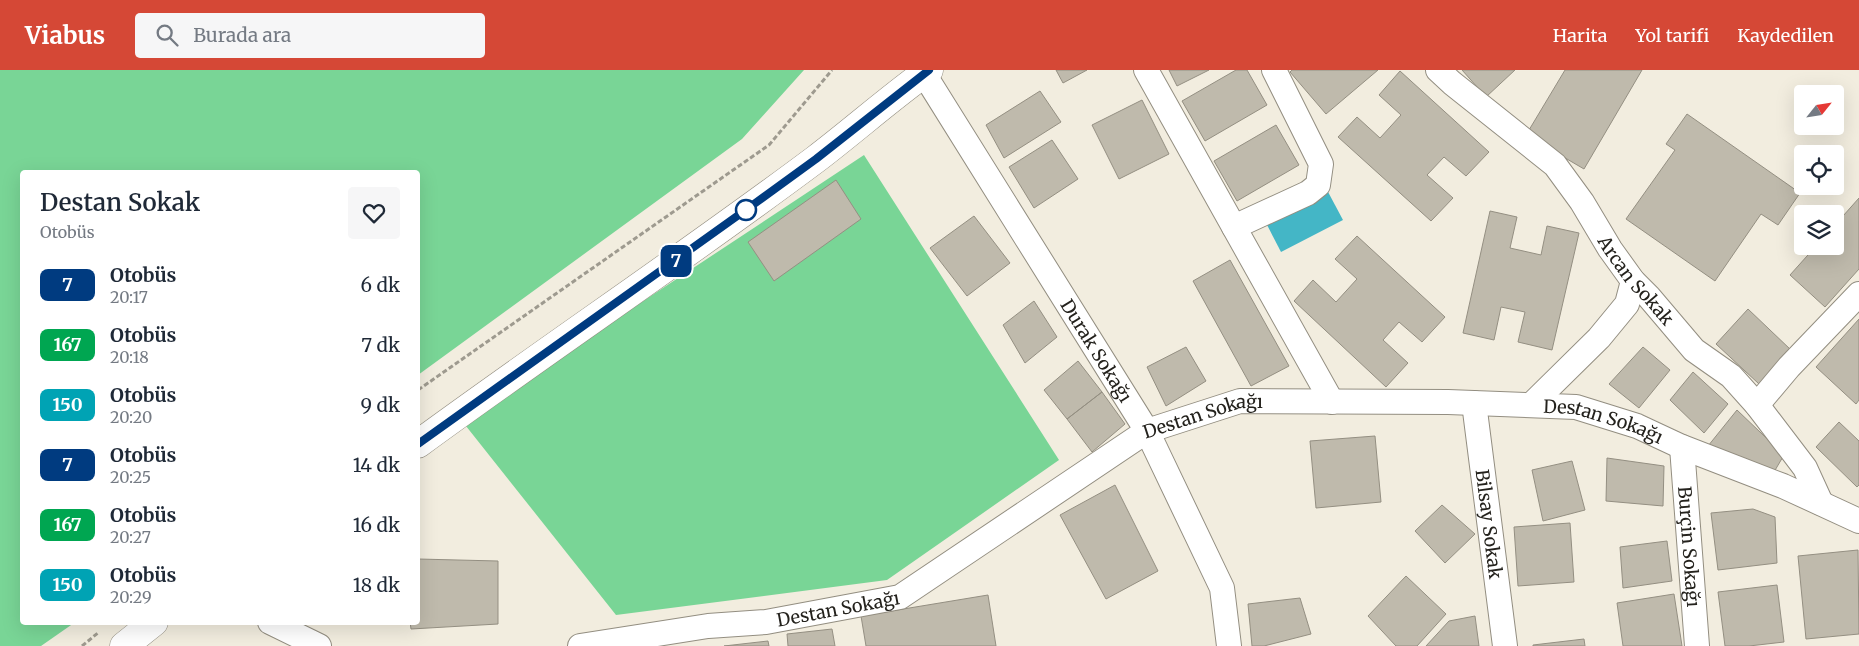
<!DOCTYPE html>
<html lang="tr">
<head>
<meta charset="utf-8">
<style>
	body { margin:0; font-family:Merriweather,serif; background:#f6f6f7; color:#1f2937; height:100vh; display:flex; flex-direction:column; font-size:19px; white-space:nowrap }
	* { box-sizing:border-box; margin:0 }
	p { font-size:16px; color:#747a83 }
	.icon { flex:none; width:28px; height:28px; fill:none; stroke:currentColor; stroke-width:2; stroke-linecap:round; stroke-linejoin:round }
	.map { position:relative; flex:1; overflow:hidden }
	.sheet { position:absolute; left:20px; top:100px; width:400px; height:455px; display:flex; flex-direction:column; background:#fff; border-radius:5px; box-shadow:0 5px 20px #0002 }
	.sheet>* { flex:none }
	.badge { padding:0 10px; border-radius:8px; font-size:18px; line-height:32px }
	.needle { width:32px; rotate:60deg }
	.fabs { position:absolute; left:1794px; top:15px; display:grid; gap:10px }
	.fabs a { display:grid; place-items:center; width:50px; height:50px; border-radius:5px; background:#fff; box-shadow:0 5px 20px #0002; font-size:25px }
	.map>.badge { position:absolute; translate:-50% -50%; box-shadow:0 0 0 2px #fff }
	.round { display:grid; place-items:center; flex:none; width:52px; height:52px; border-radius:5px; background:#f6f6f7 }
	.headline { display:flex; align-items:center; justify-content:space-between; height:85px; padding:0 20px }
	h1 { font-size:24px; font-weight:600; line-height:38px }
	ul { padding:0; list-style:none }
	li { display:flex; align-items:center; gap:15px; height:60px; padding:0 20px }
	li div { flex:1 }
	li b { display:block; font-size:19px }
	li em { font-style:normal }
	li .badge { min-width:55px; font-weight:700; text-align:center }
	header { display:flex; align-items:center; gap:30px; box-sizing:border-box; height:70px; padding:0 25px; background:#d54836; color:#fff }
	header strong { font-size:24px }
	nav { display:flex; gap:28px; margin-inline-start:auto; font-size:18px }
	.search { width:350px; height:45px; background:#f6f6f7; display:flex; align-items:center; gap:12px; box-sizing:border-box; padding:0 18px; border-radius:5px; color:#747a83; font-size:19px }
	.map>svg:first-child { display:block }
</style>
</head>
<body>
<header>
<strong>Viabus</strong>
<div class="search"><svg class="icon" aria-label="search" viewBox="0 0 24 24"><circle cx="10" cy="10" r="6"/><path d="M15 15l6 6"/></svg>Burada ara</div>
<nav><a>Harita</a><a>Yol tarifi</a><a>Kaydedilen</a></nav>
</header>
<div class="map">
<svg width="1859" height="576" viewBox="0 0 1859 576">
	<rect width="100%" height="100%" fill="#f2eddf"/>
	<path fill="#79d596" d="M0,0H804L742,69L418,305V102H22V552L74,553L41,576H0Z
		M864,85L1059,390L887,510L616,545L462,351Z"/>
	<path fill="#44b6c6" d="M1327,120L1343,150L1281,182L1265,151Z"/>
	<path fill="#bfbaac" stroke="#948f82" d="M1056,0H1087L1063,13Z
		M1169,0H1209L1177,16Z
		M1236,0H1247L1267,35L1205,71L1182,31Z
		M1292,0H1378L1326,44L1290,2Z
		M1462,0H1515L1486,27Z
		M1565,0H1642L1584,99L1526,65Z
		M1400,1L1489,82L1466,106L1444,87L1427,105L1453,128L1431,151L1338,67L1357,47L1380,68L1401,45L1379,25Z
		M1040,21L1061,52L1004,88L986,55Z
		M1142,30L1169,84L1119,109L1092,55Z
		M1687,44L1800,123L1778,155L1761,144L1715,211L1626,149L1675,80L1666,74Z
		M1276,55L1299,95L1237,131L1214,91Z
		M1052,70L1078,109L1034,138L1009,97Z
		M836,110L861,149L774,211L748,172Z
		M1859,128V199L1825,237L1790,205L1816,176H1835V155Z
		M1490,141L1517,147L1510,178L1541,185L1547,156L1579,163L1552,280L1518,272L1525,242L1501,237L1494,270L1463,263Z
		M974,146L1010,193L967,226L930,178Z
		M1357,166L1445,247L1422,272L1399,252L1383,270L1408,293L1386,317L1294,231L1313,210L1336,232L1357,209L1335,189Z
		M1230,190L1289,296L1251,316L1193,211Z
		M1034,231L1057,267L1025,293L1003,255Z
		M1748,239L1791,280L1759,314L1716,274Z
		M1859,249V330L1856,334L1816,297Z
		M1186,277L1206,311L1166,336L1147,297Z
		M1643,277L1670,300L1639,338L1609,314Z
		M1078,291L1102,322L1067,349L1044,320Z
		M1693,302L1728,334L1704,363L1670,330Z
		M1102,322L1125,354L1092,382L1067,349Z
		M1737,340L1784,385L1774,402L1708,376Z
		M1839,352L1859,371V415L1857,417L1816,377Z
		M1375,366L1381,432L1316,438L1310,371Z
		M1607,388L1664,396L1663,436L1606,431Z
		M1572,391L1585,440L1543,451L1532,400Z
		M1115,415L1158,501L1106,529L1060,445Z
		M1442,435L1475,464L1445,493L1415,461Z
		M1753,439L1775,447L1777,493L1718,500L1711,443Z
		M1570,453L1574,512L1518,516L1514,457Z
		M1667,471L1672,511L1623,518L1620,477Z
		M1858,480L1859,564L1806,569L1798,486Z
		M418,489L498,491V554L411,559L410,552H418Z
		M1406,506L1446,544L1417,576H1396L1368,546Z
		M1777,515L1784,572L1749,576H1725L1718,522Z
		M1674,524L1682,576H1623L1617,533Z
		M988,525L996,576H866L861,546Z
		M1300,528L1311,564L1264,576H1252L1248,534Z
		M1475,546L1479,576H1426L1449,551Z
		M832,559L835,576H788L787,564Z
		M1584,569L1585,576H1533V575Z
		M768,571L769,576H724Z"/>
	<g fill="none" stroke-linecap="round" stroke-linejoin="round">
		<defs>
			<g id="minor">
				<path d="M1146,0L1332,332"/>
				<path id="s1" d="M1438,0L1452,13L1555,95L1582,132L1610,179L1633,211L1649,227L1694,280L1731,306L1757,335L1805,398L1821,433"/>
				<path id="s2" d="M924,4L1147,361L1222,518L1229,576"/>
				<path d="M1234,157L1308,123L1318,115L1321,94L1274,0"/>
				<path id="s3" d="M1474,333L1505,576"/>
				<path d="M1531,335L1599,268L1627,234L1633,211"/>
				<path d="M1757,335L1789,297L1859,224"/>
				<path id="s4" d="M1682,377L1697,576"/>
				<path d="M270,552L319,576"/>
				<path id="s5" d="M580,576L708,556L766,552L900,527L1147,361L1240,331L1448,332L1576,337L1637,356L1682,377L1783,416L1859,451"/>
			</g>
			<path id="tertiary" d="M418,374C549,278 685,187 816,89C854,60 890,28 929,0
				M124,576L154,552"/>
		</defs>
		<use href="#minor" stroke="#938e81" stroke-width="26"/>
		<use href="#tertiary" stroke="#938e81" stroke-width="29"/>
		<path stroke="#9e9a8f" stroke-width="3" stroke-dasharray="5 2.5" stroke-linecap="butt" d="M418,320L769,75L832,0
			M82,576L99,562"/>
		<use href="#minor" stroke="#fff" stroke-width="24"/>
		<use href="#tertiary" stroke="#fff" stroke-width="28"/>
	</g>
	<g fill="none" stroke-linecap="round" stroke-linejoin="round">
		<defs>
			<path id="line" d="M418,374L754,134L816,89L929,0"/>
		</defs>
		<use href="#line" stroke="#fff" stroke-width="11"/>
		<use href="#line" stroke="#003b80" stroke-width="8"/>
	</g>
	<circle fill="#fff" stroke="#003b80" stroke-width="2.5" cx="746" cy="140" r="10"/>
	<g text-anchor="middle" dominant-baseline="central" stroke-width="4" stroke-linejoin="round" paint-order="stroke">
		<g font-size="18" fill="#24221d" stroke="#fffaec">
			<text stroke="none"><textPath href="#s1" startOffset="292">Arcan Sokak</textPath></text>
			<text stroke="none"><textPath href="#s2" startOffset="326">Durak Sokağı</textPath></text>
			<text stroke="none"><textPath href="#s5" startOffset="680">Destan Sokağı</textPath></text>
			<text stroke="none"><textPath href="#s5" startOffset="1085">Destan Sokağı</textPath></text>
			<text stroke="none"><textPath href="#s3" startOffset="122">Bilsay Sokak</textPath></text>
			<text stroke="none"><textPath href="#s4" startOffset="100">Burçin Sokağı</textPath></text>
			<text stroke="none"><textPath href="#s5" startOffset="261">Destan Sokağı</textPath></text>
		</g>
	</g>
</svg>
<div class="fabs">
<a><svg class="needle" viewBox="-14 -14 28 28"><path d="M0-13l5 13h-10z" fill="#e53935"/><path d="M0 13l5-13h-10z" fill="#747a83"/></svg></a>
<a><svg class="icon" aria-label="locate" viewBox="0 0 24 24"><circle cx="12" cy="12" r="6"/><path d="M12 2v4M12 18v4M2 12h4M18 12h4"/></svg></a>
<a><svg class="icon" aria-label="layers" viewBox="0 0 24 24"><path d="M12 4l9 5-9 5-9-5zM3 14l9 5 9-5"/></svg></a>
</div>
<b class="badge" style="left:676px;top:191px;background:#003b80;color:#fff">7</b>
<section class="sheet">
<div class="headline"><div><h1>Destan Sokak</h1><p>Otobüs</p></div><a class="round"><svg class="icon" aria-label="heart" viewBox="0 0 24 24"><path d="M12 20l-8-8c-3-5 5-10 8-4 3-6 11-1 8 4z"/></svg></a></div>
<ul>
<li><span class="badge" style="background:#003b80;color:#fff">7</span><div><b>Otobüs</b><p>20:17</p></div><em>6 dk</em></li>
<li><span class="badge" style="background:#00a651;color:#fff">167</span><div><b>Otobüs</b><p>20:18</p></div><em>7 dk</em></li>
<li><span class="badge" style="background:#00a3b4;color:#fff">150</span><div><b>Otobüs</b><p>20:20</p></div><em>9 dk</em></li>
<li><span class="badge" style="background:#003b80;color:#fff">7</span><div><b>Otobüs</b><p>20:25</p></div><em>14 dk</em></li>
<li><span class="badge" style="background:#00a651;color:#fff">167</span><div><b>Otobüs</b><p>20:27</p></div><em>16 dk</em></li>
<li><span class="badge" style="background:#00a3b4;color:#fff">150</span><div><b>Otobüs</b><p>20:29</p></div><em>18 dk</em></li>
</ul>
</section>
</div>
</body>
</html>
